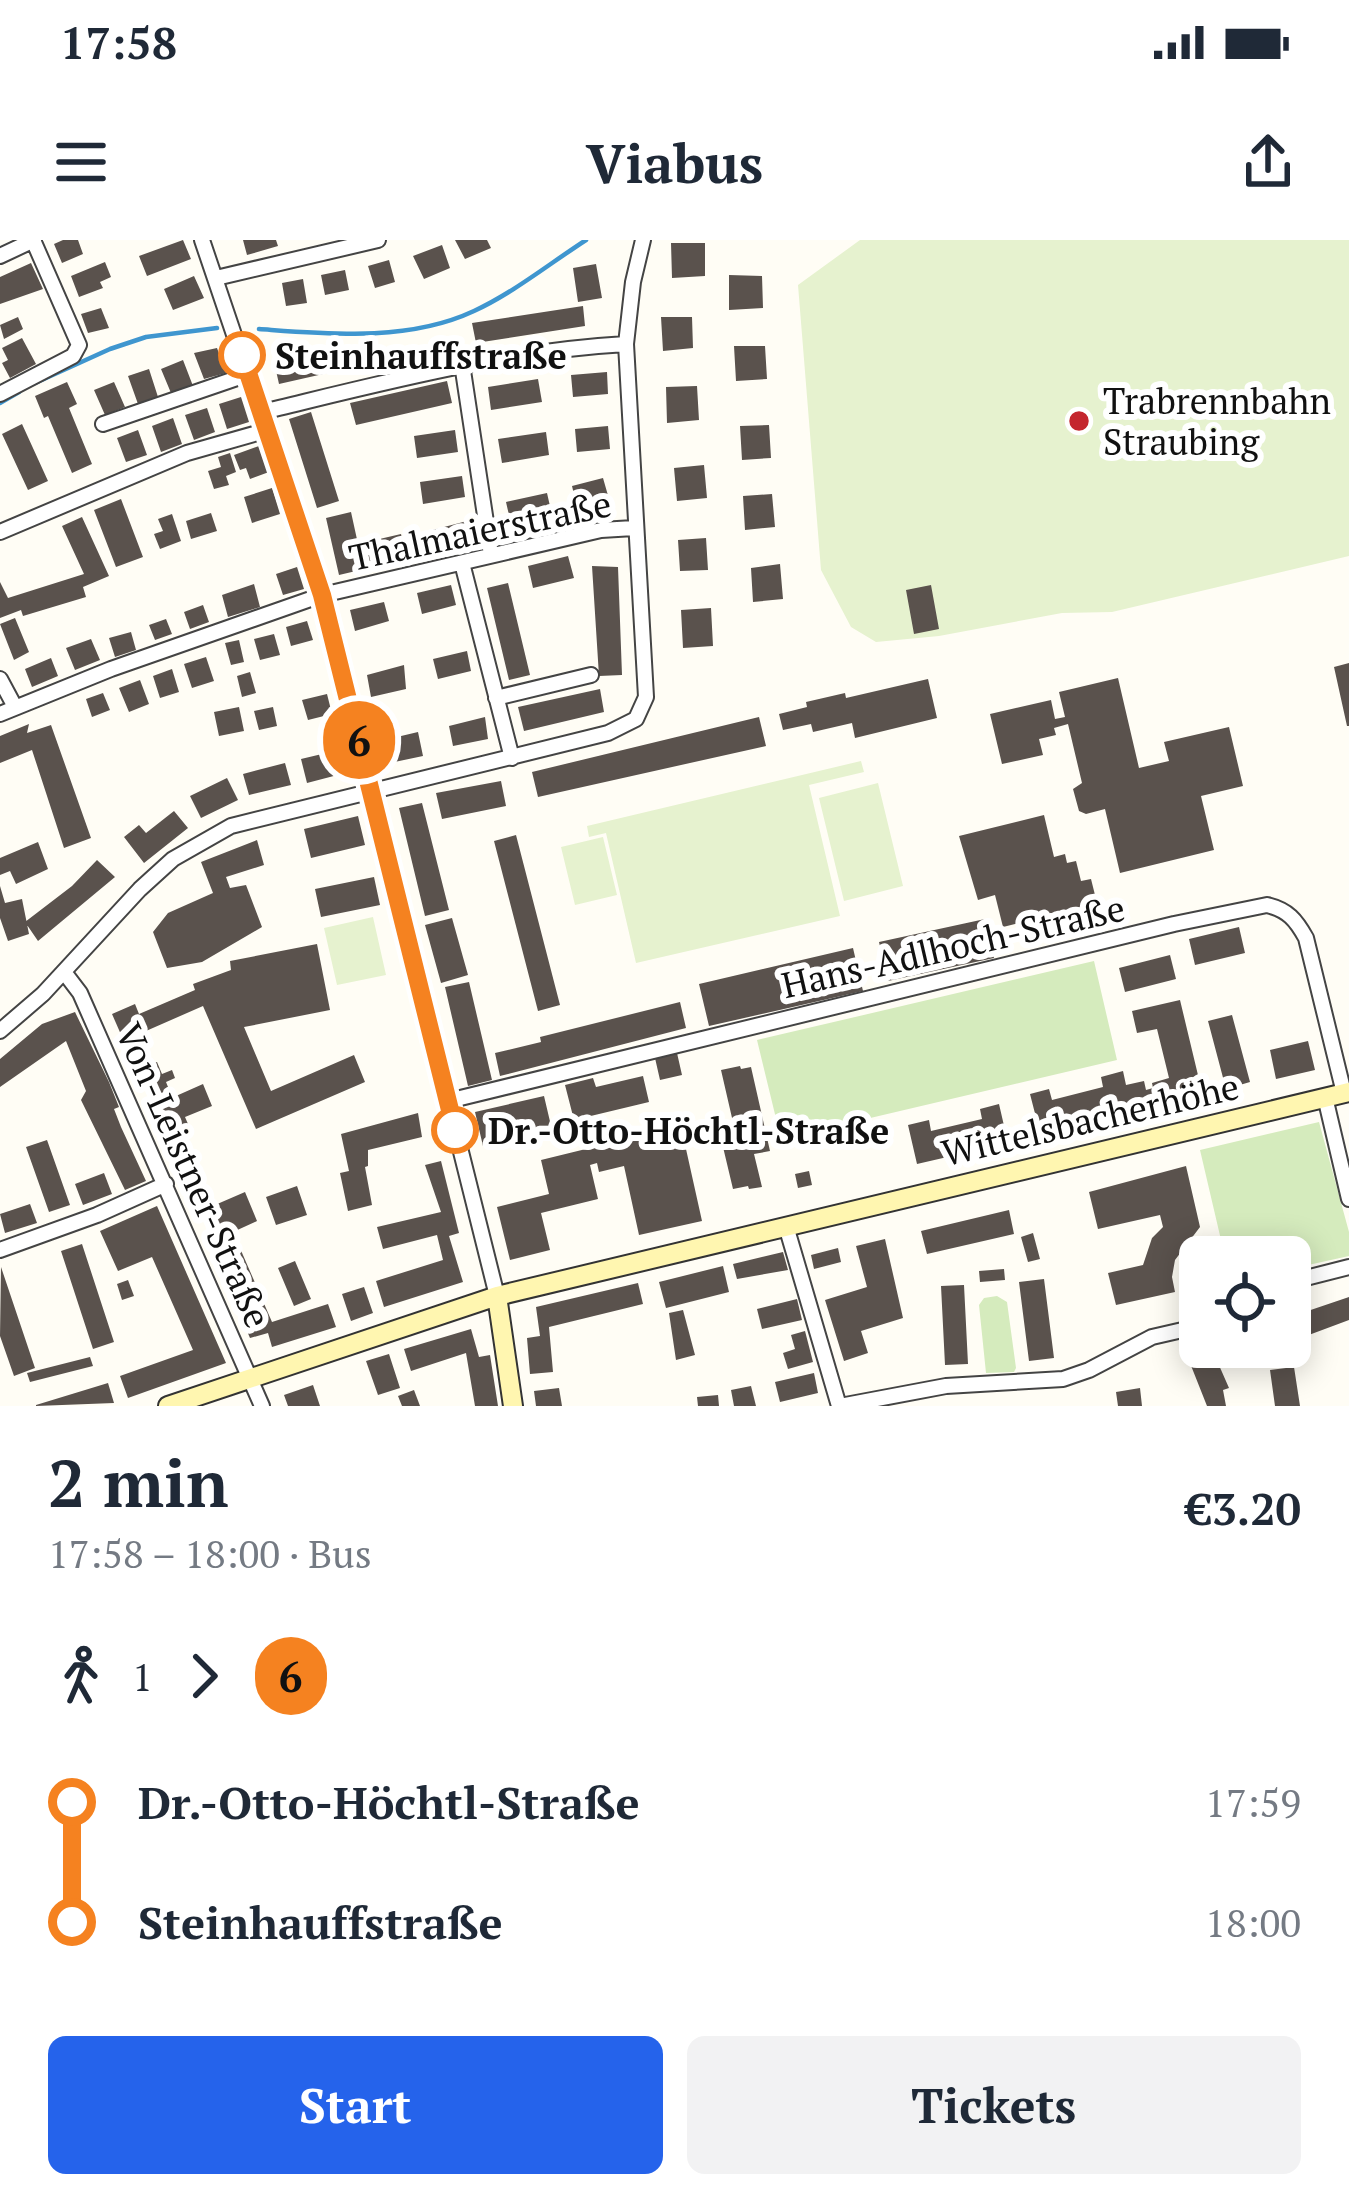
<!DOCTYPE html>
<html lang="en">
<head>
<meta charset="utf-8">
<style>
	body { margin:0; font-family:"PT Serif",serif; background:#f2f2f3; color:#1f2937; height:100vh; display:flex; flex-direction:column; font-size:45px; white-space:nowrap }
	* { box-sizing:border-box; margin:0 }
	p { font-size:39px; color:#747a83 }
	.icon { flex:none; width:66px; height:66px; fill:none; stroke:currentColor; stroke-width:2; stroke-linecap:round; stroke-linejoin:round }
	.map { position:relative; height:1166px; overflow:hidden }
	.drawer { display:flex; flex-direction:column; background:#fff; flex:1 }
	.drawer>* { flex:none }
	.badge { padding:0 24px; border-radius:39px; font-size:42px; line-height:78px }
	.fabs { position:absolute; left:1179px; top:996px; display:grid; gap:24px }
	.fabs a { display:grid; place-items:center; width:132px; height:132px; border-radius:18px; background:#fff; box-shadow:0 6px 30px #0003; font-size:60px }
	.map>.badge { position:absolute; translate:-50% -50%; box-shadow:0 0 0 6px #fff }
	.legs { display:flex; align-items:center; gap:18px; height:132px; padding:0 48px; font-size:39px }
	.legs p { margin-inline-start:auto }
	.summary { display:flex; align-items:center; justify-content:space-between; height:204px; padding:0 48px }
	h1 { font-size:66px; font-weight:700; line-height:90px }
	.action { display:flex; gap:24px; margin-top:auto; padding:24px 48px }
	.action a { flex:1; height:138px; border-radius:18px; background:#2563eb; color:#fff; font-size:48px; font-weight:700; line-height:138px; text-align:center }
	.action a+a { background:#f2f2f3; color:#1f2937 }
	ul { padding:0 48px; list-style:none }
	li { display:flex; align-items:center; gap:42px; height:120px; font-size:45px }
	li i { display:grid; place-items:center; width:18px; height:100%; margin:0 15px; background:currentColor }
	li i::after { content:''; width:30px; height:30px; margin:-15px; border:9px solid; border-radius:50%; background:#fff }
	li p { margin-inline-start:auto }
	li:first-child i { background:linear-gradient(#0000 50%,currentColor 0) }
	li:last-child i { background:linear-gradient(currentColor 50%,#0000 0) }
	.status { display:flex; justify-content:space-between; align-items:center; height:84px; padding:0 60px; background:#fff; direction:ltr }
	.status svg { height:33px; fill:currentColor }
	header { display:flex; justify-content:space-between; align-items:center; height:156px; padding:0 48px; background:#fff; font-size:54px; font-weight:700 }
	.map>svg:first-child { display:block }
</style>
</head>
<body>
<div class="status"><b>17:58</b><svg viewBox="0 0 49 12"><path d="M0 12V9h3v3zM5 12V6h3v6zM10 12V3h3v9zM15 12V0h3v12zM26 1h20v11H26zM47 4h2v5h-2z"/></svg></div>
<header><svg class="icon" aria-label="menu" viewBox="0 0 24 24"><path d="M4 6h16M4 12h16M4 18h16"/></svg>Viabus<svg class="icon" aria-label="share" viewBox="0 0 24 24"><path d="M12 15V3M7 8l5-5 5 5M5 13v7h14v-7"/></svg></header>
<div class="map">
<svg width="1349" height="1166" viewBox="0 0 1349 1166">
	<rect width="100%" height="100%" fill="#fffdf5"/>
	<path fill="#d5ebbd" d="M1094,721L1117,820L781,899L757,800Z
		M1319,882L1349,992V1016L1290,1029V1017H1225L1200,910Z
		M997,1056L1007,1062L1016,1128L1014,1132L986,1133L979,1065L984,1058Z"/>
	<path fill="#e6f2cf" d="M860,0H1349V316L1112,372L1062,373L939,396L876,402L851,387L821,330L798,45Z
		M861,521L864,532L809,545L840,676L636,723L606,593L589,597L587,586Z
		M878,543L903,646L844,661L819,558Z
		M603,597L617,655L575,665L561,607Z
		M373,677L386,735L337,745L324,688Z"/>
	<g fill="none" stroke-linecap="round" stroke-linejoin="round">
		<path stroke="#3f96cf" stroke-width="4.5" d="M259,89C329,94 408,102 474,71C513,53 549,24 586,0
			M35,143L110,109L146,97L217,88
			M0,163L19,152"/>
	</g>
	<path fill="#5a524d" d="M63,0H78L83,14L62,23L54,4Z
		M183,0L191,19L147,36L139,16Z
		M243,0H276L278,6L247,15Z
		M455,0H487L491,8L465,19Z
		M671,3H705V36L672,38Z
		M442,5L450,28L424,39L413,16Z
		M389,20L395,42L375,48L368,26Z
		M105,22L111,37L100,42L103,48L79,57L71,36Z
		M31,23L43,49L0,64V37Z
		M596,24L602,58L578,62L573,28Z
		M345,30L349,50L325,55L321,35Z
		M729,35L762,36L763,68L729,70Z
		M194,36L204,58L173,70L164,49Z
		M303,39L307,63L286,66L282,43Z
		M583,66L585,86L476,103L472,83Z
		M101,68L109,88L88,93L81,74Z
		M18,77L23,89L4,99L0,85Z
		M661,77H692L693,108L663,111Z
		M22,98L36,124L10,138L2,123L8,120L2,108Z
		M734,106H765L767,139L736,141Z
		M217,108L226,133L204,139L194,113Z
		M350,110L354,127L279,144L275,126Z
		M183,120L193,146L171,153L161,129Z
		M149,129L158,157L138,164L128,136Z
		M607,132L608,154L573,157L571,135Z
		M538,139L542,162L491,170L488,147Z
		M447,141L452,163L356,185L350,163Z
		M67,142L77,164L69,168L92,224L72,233L48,176L44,178L35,156Z
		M114,142L125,167L105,175L94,150Z
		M697,146L699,180L667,183L666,147Z
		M241,157L249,182L227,189L219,164Z
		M207,168L215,192L194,200L185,175Z
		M311,172L339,261L317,268L289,179Z
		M173,178L182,204L161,212L152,186Z
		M22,184L48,241L28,250L2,194Z
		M769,185L771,218L742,220L740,186Z
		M608,186L610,209L577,212L575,189Z
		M138,190L147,215L126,222L117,198Z
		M455,190L458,212L417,218L414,196Z
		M546,192L549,215L502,223L498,199Z
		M259,206L269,232L250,239L246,228L240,230L234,215Z
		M230,213L236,232L226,236L229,245L214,249L208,231L221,227L218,217Z
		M704,225L707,258L677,261L674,228Z
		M462,236L465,257L423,264L420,242Z
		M603,238L609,259L577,267L572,246Z
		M272,248L280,274L252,283L244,257Z
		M547,253L552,275L511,284L506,262Z
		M772,254L775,287L745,290L743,256Z
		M121,259L143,317L116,327L94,270Z
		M351,272L358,304L401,294L407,319L339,335L326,278Z
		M211,273L217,291L191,299L186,281Z
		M172,274L181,301L160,309L154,294L163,291L158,279Z
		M82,277L109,336L83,347L86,357L23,376L21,370L0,378V342L8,358L84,334L62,286Z
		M467,281L472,304L431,314L425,292Z
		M706,298L708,330L680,331L678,300Z
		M568,316L574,338L533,348L528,326Z
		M780,324L783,359L753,362L751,328Z
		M592,326L618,327L622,435L599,436Z
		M297,327L304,349L283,355L276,334Z
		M508,343L530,435L509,440L487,348Z
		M254,344L260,367L228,377L222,355Z
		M451,345L456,365L422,374L417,353Z
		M931,345L939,389L914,394L906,350Z
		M384,362L389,381L355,391L350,370Z
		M203,365L209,382L190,389L184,372Z
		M711,368L713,406L683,408L681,370Z
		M15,378L29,412L14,420L0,384Z
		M166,379L172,394L155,400L149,385Z
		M307,381L313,400L291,406L286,387Z
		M131,392L136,410L115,417L109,398Z
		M274,394L280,415L260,420L254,399Z
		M91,399L100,420L75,430L66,408Z
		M239,400L244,422L231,425L225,403Z
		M467,411L471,431L438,439L433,419Z
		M206,417L214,441L192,448L184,424Z
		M51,418L58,436L32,447L25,429Z
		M1349,423V486H1347L1334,427Z
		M404,425L406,449L371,457L367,435Z
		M172,429L179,452L160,458L153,436Z
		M250,432L256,453L242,457L237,436Z
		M1118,438L1139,528L1169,521L1164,502L1229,487L1243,546L1201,556L1214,610L1120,633L1105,569L1086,574L1079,571L1073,549L1082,543L1068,484L1054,488L1056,495L1039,499L1043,515L1002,524L990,474L1051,460L1055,479L1065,477L1059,452Z
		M928,439L937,478L855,498L852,483L813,492L811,484L783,490L779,474L807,467L806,462L845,453L846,458Z
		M140,440L149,464L129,472L119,448Z
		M600,449L604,472L524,491L518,467Z
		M103,453L110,470L92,477L86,459Z
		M327,454L332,474L308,480L302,460Z
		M239,467L244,491L219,496L214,472Z
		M273,467L277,486L259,490L254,471Z
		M485,477L488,499L453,506L449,486Z
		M759,477L766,506L538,557L532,532Z
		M29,484L27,493L51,485L91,598L64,608L32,510L0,523V496Z
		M418,492L423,516L385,524L380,501Z
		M343,509L349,532L307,543L301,519Z
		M285,523L291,545L249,555L243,534Z
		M227,538L238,560L201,578L190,556Z
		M501,541L506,566L442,579L436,553Z
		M422,563L449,670L425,676L399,568Z
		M174,571L188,588L144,623L124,597L139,585L146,593Z
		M1044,575L1054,617L1065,614L1067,623L1076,621L1081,641L1091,639L1097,663L1003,687L995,655L978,660L959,596Z
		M358,576L365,605L311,618L304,589Z
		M516,595L560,765L538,771L494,601Z
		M257,600L264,625L226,637L230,648L246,645L262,687L202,722L167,728L153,692L168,673L213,653L201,622Z
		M38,602L48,629L16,644L10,631L0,635V618Z
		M97,620L115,637L38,701L25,682L72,646Z
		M374,637L380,665L321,677L315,649Z
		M0,646L5,663L22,659L29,694L8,701L0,678Z
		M452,678L468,735L441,743L425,685Z
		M985,679L994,718L888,741L879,702Z
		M1239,687L1245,713L1195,725L1189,699Z
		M317,704L330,770L244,787L271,851L354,815L365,842L256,889L203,766L146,791L149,797L126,806L112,774L135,764L139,774L195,750L193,744L231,730L230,721Z
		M853,708L863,751L709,786L699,744Z
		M1170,715L1176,739L1125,752L1119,728Z
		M469,742L492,840L468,846L445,747Z
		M1180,760L1203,856L1040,893L1030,854L1049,849L1052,860L1103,847L1101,837L1123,831L1126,845L1144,841L1146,850L1153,848L1152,843L1169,838L1157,789L1137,793L1132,771Z
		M680,762L686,788L500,836L495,813L541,802L540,797Z
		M75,772L109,842L119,867L114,869L121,887L146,941L125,950L81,860L86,851L66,801L0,847V819L42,784Z
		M1232,775L1250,842L1226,849L1208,781Z
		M1308,801L1315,830L1276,839L1270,810Z
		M677,813L682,835L660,840L655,818Z
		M157,822L162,834L172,830L175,838L166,842L170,852L174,851L176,856L203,844L212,866L185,877L188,884L168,893L138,830Z
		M740,826L741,829L751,827L770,911L754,914L762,947L749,949L748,946L733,949L723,907L738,904L721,830Z
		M643,836L649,862L574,880L565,845L593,838L596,847Z
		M544,856L552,890L483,906L475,872Z
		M999,864L1008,903L917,924L908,885L929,880L931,891L982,879L980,869Z
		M418,873L422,897L368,910V926L365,927L372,965L348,971L340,933L349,931L341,894Z
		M680,882L702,981L639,995L624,926L599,932L597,923L590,925L598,959L541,973L550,1010L510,1020L497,967L549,954L541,920L594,907L592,901Z
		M47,900L70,965L49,972L26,907Z
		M441,921L459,993L449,996L463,1042L384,1067L376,1041L443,1020L437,995L383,1009L377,987L441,972L425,925Z
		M1186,926L1200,987L1175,1020L1172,1037L1175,1052L1116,1065L1108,1033L1143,1025L1152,998L1163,987L1160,975L1098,989L1089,952Z
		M809,931L812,945L798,948L795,934Z
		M104,933L112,954L83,965L75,944Z
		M297,946L307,975L276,985L266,957Z
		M245,952L257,981L233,992L272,1082L328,1064L336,1087L272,1107L268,1093L250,1098L205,992L216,987L208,968Z
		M30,964L37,983L5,993L0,974Z
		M157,966L226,1123L128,1158L120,1136L193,1110L152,1017L118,1031L100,991Z
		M1009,970L1014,994L927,1014L921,991Z
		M1033,993L1040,1019L1028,1022L1021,997Z
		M885,999L903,1078L861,1091L868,1113L844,1121L825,1060L867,1047L856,1006Z
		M82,1004L114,1102L93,1109L61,1011Z
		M838,1008L841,1022L814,1029L811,1015Z
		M783,1012L788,1030L737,1039L733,1024Z
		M295,1021L311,1059L294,1066L278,1028Z
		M723,1026L729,1052L666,1068L659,1042Z
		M1,1027L35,1128L14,1136L0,1096Z
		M1004,1029L1005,1040L980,1042L979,1031Z
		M1044,1039L1054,1118L1029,1121L1019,1042Z
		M128,1040L134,1056L122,1060L117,1044Z
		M638,1043L643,1064L549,1087L553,1132L530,1134L527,1098L540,1096L536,1067Z
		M964,1045L968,1124L945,1125L941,1046Z
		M364,1047L373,1073L351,1081L342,1054Z
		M1349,1057V1080L1290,1102V1077Z
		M797,1059L802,1080L762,1089L757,1069Z
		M683,1070L695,1115L676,1120L669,1073Z
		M471,1089L479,1117L490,1115L498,1166H475L466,1113L411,1131L404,1109Z
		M805,1091L813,1122L788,1129L783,1113L795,1109L791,1095Z
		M1211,1107L1229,1148L1223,1150L1226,1166H1207L1188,1118Z
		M389,1114L400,1148L378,1155L366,1121Z
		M90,1117L93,1126L30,1142L27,1133Z
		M1294,1127L1300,1166H1275L1270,1130Z
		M814,1133L818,1153L780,1162L775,1142Z
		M108,1143L114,1163L36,1166V1165Z
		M313,1145L320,1166H288L284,1155Z
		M751,1146L756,1166H734L731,1150Z
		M559,1148L562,1166H536L534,1151Z
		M1140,1148L1142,1166H1118L1116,1152Z
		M414,1150L420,1166H402L398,1156Z
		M718,1155L719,1166H698L697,1157Z"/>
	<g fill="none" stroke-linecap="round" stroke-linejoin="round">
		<defs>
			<path id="street" d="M202,0L322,355L497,1056
				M0,16L34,0
				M216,38L378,0
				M462,124L491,315
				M0,154L73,116L79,105L33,0
				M262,172C383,143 502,111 626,104
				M103,184L249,134
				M0,292L187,213L268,190
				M462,323L512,518
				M0,439L15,467
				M496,458L591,435
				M0,474L111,429L322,355L601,290L634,288
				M64,732L80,753L262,1166
				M0,791L43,754L140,649L173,619L231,586L608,493L636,479L646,457L626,104L633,42L643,0
				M1325,857L1349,959
				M448,861L1174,684L1267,665C1288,670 1296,680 1306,698L1344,853
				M786,986L839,1166
				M0,1010L97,975L166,944
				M1290,1042L1349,1027
				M840,1166L946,1146L1063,1139L1089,1130L1152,1097L1200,1086"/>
			<path id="secondary" d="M497,1056L513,1166
				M168,1166L497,1056L1349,852"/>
		</defs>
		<use href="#street" stroke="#444" stroke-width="18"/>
		<use href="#secondary" stroke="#333" stroke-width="22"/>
		<use href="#street" stroke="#fff" stroke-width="14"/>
		<use href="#secondary" stroke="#fff6b0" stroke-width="18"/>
	</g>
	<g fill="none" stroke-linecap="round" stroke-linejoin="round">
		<defs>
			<path id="line-1" d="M242,115L322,355L455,890"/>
		</defs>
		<use href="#line-1" stroke="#fff" stroke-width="27"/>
		<use href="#line-1" stroke="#f58220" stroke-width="18"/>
	</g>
	<g fill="#fff" stroke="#f58220" stroke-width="6">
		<circle cx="242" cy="115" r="21"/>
		<circle cx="455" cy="890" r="21"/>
	</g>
	<circle fill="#c4262e" stroke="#fff" stroke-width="4.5" cx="1079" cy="181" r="12"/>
	<g text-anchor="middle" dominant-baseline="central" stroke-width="12" stroke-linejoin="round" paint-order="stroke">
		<g font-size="36" font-weight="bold" fill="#111" stroke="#fff" text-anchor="start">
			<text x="275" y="115">Steinhauffstraße</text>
			<text x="488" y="890">Dr.-Otto-Höchtl-Straße</text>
		</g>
		<g font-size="36" fill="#111" stroke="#fff" text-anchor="start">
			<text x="1103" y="160">Trabrennbahn<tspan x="1103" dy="41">Straubing</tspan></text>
		</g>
		<g font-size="36" fill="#111" stroke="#fff">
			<text transform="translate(480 290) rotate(-12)">Thalmaierstraße</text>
			<text transform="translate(953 706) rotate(-13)">Hans-Adlhoch-Straße</text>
			<text transform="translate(1090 879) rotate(-13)">Wittelsbacherhöhe</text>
			<text transform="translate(194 935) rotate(66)">Von-Leistner-Straße</text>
		</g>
	</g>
</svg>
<div class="fabs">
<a><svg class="icon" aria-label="locate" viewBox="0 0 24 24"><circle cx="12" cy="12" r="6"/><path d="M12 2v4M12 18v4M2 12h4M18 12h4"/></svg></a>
</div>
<b class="badge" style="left:359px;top:500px;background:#f58220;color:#111">6</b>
</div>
<section class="drawer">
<div class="summary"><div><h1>2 min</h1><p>17:58 – 18:00 · Bus</p></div><b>€3.20</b></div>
<div class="legs"><svg class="icon" aria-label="walk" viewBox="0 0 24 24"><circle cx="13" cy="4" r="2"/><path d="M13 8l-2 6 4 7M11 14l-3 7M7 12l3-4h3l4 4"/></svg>1<svg class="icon" aria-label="forward" viewBox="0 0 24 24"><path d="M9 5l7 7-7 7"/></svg><b class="badge" style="background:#f58220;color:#111">6</b></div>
<ul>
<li><i style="color:#f58220"></i><b>Dr.-Otto-Höchtl-Straße</b><p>17:59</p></li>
<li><i style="color:#f58220"></i><b>Steinhauffstraße</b><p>18:00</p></li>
</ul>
<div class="action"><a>Start</a><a>Tickets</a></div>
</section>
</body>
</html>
